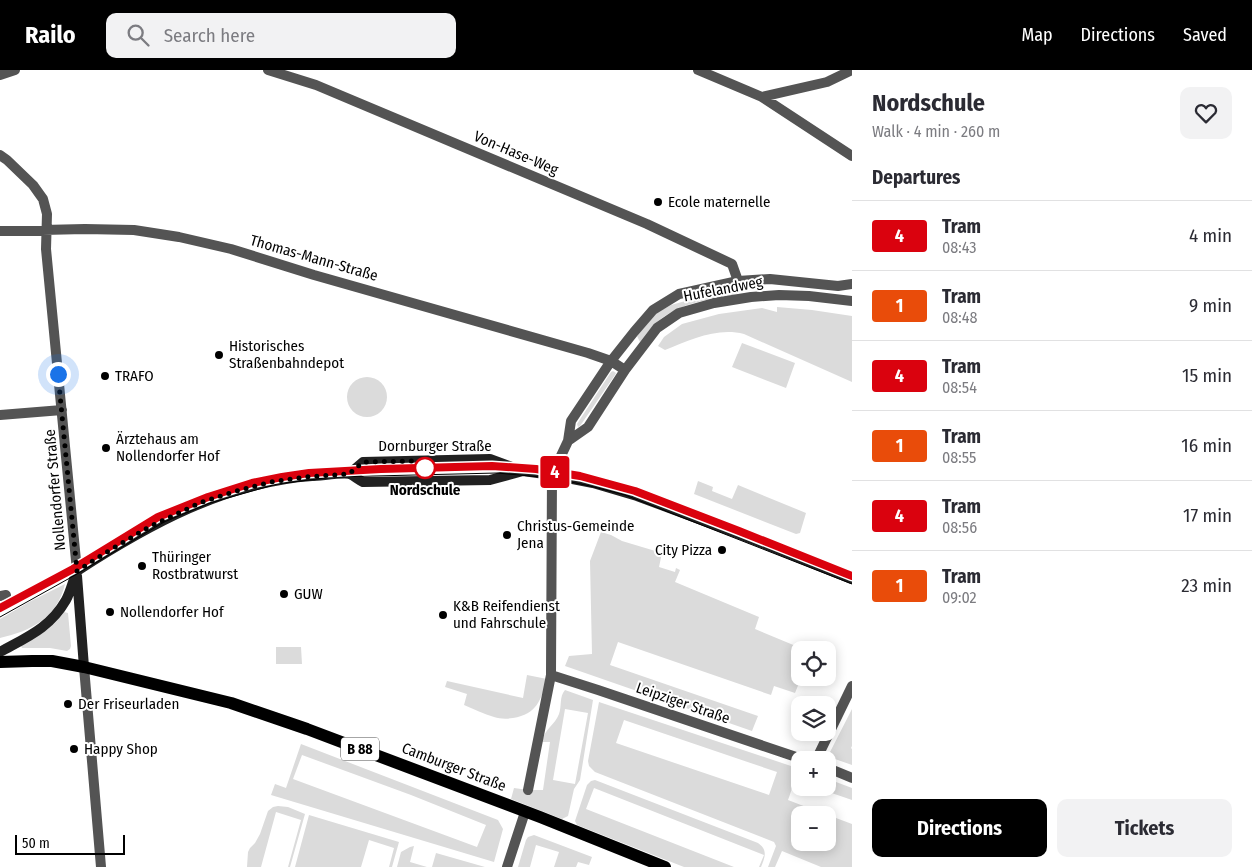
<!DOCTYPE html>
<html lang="en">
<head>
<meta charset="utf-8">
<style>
	body { margin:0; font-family:"Fira Sans Condensed",sans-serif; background:#f2f2f3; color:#2b2b33; height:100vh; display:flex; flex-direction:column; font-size:19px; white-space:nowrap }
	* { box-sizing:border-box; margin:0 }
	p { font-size:16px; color:#7c7c81 }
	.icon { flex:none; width:28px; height:28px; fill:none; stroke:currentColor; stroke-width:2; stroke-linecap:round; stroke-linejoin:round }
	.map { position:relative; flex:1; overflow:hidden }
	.sheet { display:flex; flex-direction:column; background:#fff; width:400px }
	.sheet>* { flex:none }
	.badge { padding:0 10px; border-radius:4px; font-size:18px; line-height:32px }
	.fabs { position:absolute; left:791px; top:571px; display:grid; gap:10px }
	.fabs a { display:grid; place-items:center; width:45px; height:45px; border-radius:10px; background:#fff; box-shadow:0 2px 12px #0003; font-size:25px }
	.scale { position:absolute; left:15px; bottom:12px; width:110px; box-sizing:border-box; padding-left:5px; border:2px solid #000; border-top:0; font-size:14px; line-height:18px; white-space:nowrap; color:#000; -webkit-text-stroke:4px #fff; paint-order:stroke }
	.you { position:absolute; width:25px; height:25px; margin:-12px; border:4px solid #fff; border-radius:50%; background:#1a73e8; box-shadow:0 0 0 8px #1a73e833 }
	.map>.badge { position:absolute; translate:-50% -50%; box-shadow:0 0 0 2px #fff }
	h2 { padding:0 20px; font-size:19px; line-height:45px }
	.round { display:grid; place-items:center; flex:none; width:52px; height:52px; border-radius:10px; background:#f2f2f3 }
	.headline { display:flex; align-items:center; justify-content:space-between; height:85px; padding:0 20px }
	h1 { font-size:24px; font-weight:700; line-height:38px }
	.button { display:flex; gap:10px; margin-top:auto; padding:10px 20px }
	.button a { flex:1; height:58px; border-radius:10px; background:#000; color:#fff; font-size:20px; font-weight:700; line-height:58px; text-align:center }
	.button a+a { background:#f2f2f3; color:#2b2b33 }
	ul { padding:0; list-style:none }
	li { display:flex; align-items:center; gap:15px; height:70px; padding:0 20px; border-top:1px solid #e1e1e2 }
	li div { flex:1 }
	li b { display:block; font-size:19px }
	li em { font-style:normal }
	li .badge { min-width:55px; font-weight:700; text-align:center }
	header { display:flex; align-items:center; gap:30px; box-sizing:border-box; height:70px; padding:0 25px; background:#000; color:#fff }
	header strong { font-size:24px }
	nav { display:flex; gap:28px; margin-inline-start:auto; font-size:18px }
	.search { width:350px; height:45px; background:#f2f2f3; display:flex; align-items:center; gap:12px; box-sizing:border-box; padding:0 18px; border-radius:10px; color:#7c7c81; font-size:19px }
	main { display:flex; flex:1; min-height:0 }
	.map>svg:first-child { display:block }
</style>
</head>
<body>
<header>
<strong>Railo</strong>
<div class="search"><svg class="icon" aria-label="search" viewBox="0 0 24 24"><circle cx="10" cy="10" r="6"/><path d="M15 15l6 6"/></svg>Search here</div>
<nav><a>Map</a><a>Directions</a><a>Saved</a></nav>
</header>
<main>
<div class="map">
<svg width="852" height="797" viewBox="0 0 852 797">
	<rect width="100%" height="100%" fill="#fff"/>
	<path fill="#dbdbdb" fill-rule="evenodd" d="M736,217L737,224C711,229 684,232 662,248C653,254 647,263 640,272L637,266L656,243L671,235Z
		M777,237L812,240L852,246V312L744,264C717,257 690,270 665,280L658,276L664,267L682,254L719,244L762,238L777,242Z
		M742,273L795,293L786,318L732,297Z
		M613,301L616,303L615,305L580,356L578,357L577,354L611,302Z
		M347 327a20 20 0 1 1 40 0a20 20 0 1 1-40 0Z
		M698,411L713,417L712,421L732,429L738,415L806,443L800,463L796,464L694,424Z
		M601,462L611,465L622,471L662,483L659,497L675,502L676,498L680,500L675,512L759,547L755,559L803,579L800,580V608H801L795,623L774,616L771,625L618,572L610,595L758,646L752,661L565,596L569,586L592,584L590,491Z
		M65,514C57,548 31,561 0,568V549L29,532Z
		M64,542L68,543L71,576L70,579L67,581L50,578H22L20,574C39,566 51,560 64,542Z
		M276,577H301L302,594H276Z
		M527,605L547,609C541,630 537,644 513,648C507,649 500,649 494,647C484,644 474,639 464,635L467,624L445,617L447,611L523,628Z
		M565,620L593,630L580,710L574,719L568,746L562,749L511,729L514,718L528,720H543L550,672H542C544,659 555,655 559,644C562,636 559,627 565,620ZM565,639L588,643L575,714L553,710Z
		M599,632L800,699V711L795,710L788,730L827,745H800V772H828V745L852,754V797H821L782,781L775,797H768L776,776L774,772L595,702L589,696L588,691ZM624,650L777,702L769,725L616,673Z
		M852,639V676L851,678L852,679V695L835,689L831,685L830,682Z
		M301,674L498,750L503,759L494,792L271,725L275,714L286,718ZM302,685L411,725L486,755L477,777L293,709Z
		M828,709L852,718V730L817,718H828Z
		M595,710L758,773C768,780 765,787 761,797H759L764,785L594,718L586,739L734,797H684L577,755L575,751L587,715L591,711Z
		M278,736L288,737L305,744L290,797H288L301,750L276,742L261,797H247L248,782L250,778L255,773L260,764L268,741L273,737Z
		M309,745L399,772L392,797H389L394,778L369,770L361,797H295Z
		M534,765L592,787L589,795L578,792L576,797H554L559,782L536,775L530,797H518L526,770L528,767Z
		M414,776L410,792L427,797H397L401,782L410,777Z
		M436,783L485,797H432Z"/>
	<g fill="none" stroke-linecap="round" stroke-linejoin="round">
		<path stroke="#545454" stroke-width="10" d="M268,0L316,15L647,154L732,194L738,211
			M698,0L762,27L852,86
			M0,5L15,0
			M762,27L827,12L852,0
			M0,85L7,90L33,115L43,129L47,144L46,179L77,501
			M0,161L85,159L134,160L179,167L231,179L314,205L588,283L611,291L625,300
			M0,345L62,340
			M568,371L588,357L625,300L657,258L679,243L714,233L751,227L779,225L809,226L852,231
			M0,526L6,525
			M84,597L101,797
			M551,605L598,620L805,690
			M816,690L852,616
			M828,698L852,708
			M528,720L551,605L552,405L568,371L571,351L611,291L634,262L653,240L679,224L738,211L770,209L838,216L852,214
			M507,797L525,742"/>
		<path stroke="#212121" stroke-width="10" d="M349,404L363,392L490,389L523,401L552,405L593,413L637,426L739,464L852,509
			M77,501C148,455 226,412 312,406C320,406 343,402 350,404C354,406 359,410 363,412L490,410L523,401
			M77,506L84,597
			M0,582C27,567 50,558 66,530C71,521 73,510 77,501"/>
		<path stroke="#000" stroke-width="12" d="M0,592L32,591H52L84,597L231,633L307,659L540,747L665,797"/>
		<path stroke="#000" stroke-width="1" d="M506,397C538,398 569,403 600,411
			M621,417L685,440L775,476
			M0,538L18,528
			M0,547L77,504L164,452L210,433L277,414L333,407L497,403L552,408L590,416L625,425L852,514"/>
	</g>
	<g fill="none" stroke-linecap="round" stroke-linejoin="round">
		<defs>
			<path id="line" d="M0,538L73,499L158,447L208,427L252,413L282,407L309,403L381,399L492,396L536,399L580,406L635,421L739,461L852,506"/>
		</defs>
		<use href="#line" stroke="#fff" stroke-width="11"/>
		<use href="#line" stroke="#da020e" stroke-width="8"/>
		<path stroke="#000" stroke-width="5" stroke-dasharray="0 9" d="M58,304L77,501L107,482L149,457L202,432L240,420L271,412L305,407L349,404L363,392L418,391L425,398"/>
	</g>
	<g fill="#000" stroke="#fff" stroke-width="2">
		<circle cx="658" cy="132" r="5"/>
		<circle cx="219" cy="285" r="5"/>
		<circle cx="105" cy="306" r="5"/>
		<circle cx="106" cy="378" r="5"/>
		<circle cx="507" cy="465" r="5"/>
		<circle cx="722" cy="480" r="5"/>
		<circle cx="142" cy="496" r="5"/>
		<circle cx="284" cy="524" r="5"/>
		<circle cx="110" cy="542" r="5"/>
		<circle cx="443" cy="545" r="5"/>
		<circle cx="68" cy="634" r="5"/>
		<circle cx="74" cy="679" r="5"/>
	</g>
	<circle fill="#fff" stroke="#da020e" stroke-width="2.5" cx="425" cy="398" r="10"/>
	<g text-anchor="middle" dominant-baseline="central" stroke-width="4" stroke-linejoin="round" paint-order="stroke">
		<rect fill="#fff" stroke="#4c4c4c" stroke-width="1" x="341" y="667.5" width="38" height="23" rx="4"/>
		<g font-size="14" font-weight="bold" fill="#000">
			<text x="360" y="679">B 88</text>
		</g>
		<g font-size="15" fill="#000" stroke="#fff">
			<text transform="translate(516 83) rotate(23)">Von-Hase-Weg</text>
			<text transform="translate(314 188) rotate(16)">Thomas-Mann-Straße</text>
			<text transform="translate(723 219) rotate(-11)">Hufelandweg</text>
			<text x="435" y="376">Dornburger Straße</text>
			<text transform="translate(55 420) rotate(-95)">Nollendorfer Straße</text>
			<text transform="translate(683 633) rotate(19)">Leipziger Straße</text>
			<text transform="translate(454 697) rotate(21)">Camburger Straße</text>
		</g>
		<g font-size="15" fill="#000" stroke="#fff" text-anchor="start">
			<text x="668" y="132">Ecole maternelle</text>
			<text x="229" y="276">Historisches<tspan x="229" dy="17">Straßenbahndepot</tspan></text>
			<text x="115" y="306">TRAFO</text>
			<text x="116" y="369">Ärztehaus am<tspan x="116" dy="17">Nollendorfer Hof</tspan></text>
			<text x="517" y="456">Christus-Gemeinde<tspan x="517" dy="17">Jena</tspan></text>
			<text x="712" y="480" text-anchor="end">City Pizza</text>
			<text x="152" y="487">Thüringer<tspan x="152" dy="17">Rostbratwurst</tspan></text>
			<text x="294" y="524">GUW</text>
			<text x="453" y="536">K&amp;B Reifendienst<tspan x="453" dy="17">und Fahrschule</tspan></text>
			<text x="120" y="542">Nollendorfer Hof</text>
			<text x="78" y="634">Der Friseurladen</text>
			<text x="84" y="679">Happy Shop</text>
		</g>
		<g font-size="15" font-weight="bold" fill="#000" stroke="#fff">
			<text x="425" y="420">Nordschule</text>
		</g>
	</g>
</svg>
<div class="fabs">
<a><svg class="icon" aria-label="locate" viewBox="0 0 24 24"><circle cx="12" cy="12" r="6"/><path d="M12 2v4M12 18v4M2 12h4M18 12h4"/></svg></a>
<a><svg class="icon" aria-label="layers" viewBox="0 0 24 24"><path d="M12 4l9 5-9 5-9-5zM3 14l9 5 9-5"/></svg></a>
<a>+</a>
<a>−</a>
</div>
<div class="scale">50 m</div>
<div class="you" style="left:58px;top:304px"></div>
<b class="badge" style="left:555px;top:402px;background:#da020e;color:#fff">4</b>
</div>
<section class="sheet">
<div class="headline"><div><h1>Nordschule</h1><p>Walk · 4 min · 260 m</p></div><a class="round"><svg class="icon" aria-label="heart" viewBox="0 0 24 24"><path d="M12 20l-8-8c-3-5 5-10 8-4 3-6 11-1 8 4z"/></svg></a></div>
<h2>Departures</h2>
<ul>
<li><span class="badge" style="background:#da020e;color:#fff">4</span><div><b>Tram</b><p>08:43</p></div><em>4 min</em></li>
<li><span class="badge" style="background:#e94c0a;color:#fff">1</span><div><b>Tram</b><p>08:48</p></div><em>9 min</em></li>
<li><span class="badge" style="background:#da020e;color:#fff">4</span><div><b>Tram</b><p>08:54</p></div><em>15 min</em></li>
<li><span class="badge" style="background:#e94c0a;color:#fff">1</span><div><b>Tram</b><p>08:55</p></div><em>16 min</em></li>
<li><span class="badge" style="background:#da020e;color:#fff">4</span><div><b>Tram</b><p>08:56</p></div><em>17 min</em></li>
<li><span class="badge" style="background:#e94c0a;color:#fff">1</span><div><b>Tram</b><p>09:02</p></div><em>23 min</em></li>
</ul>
<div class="button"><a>Directions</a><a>Tickets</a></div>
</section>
</main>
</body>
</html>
